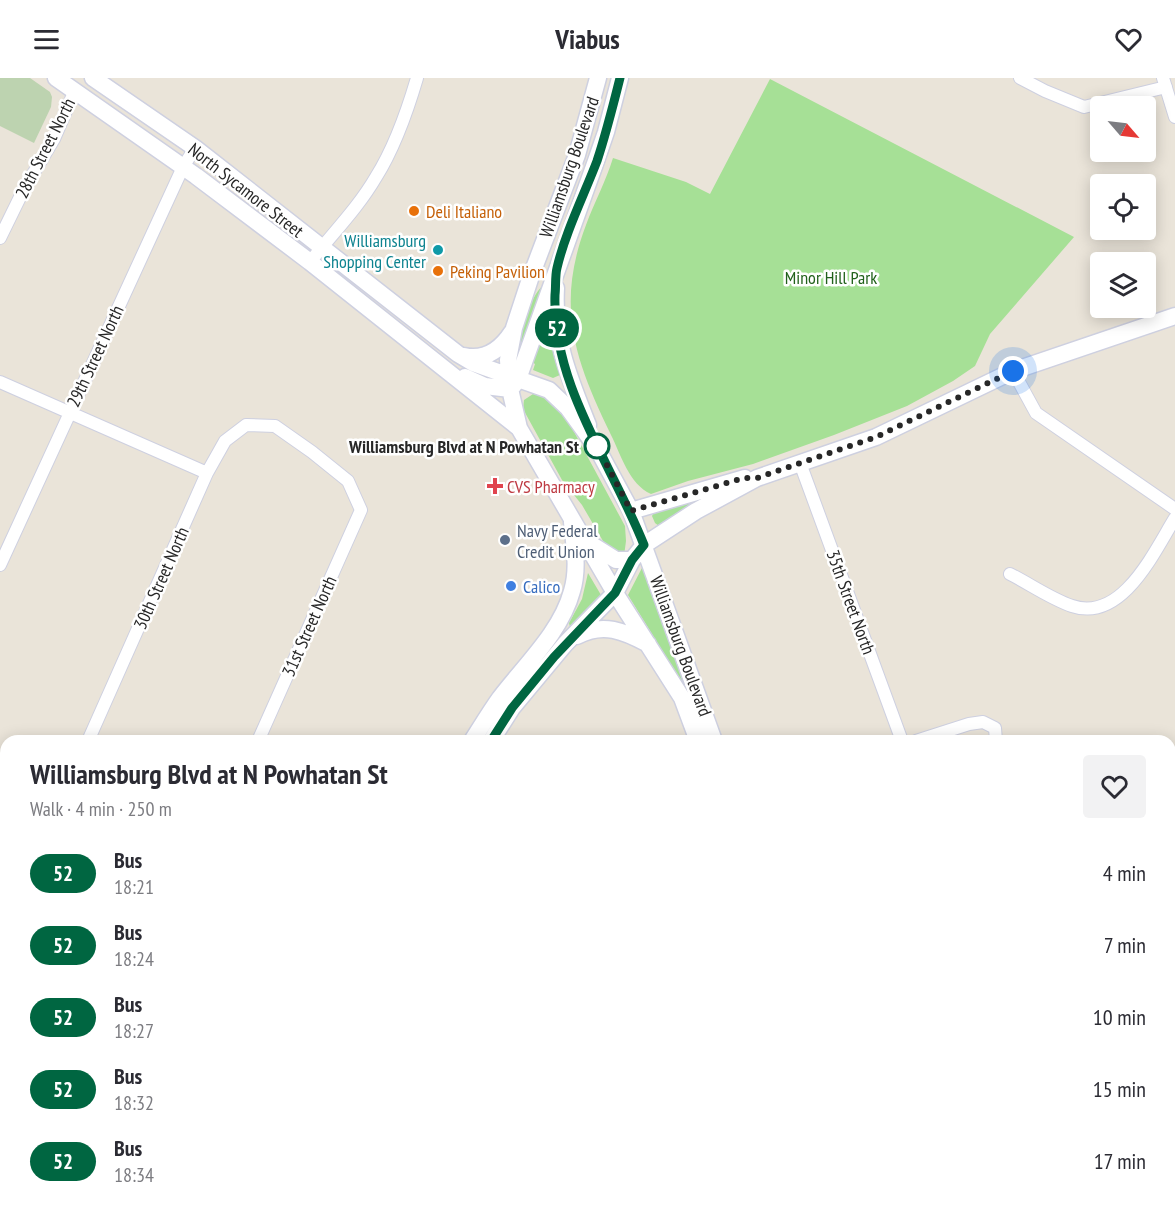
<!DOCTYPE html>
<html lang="en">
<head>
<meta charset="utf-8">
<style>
	body { margin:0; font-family:"PT Sans Narrow",sans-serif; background:#f2f2f3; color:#2b2b33; height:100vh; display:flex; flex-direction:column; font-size:22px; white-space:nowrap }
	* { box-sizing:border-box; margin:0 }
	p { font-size:20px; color:#7c7c81 }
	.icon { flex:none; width:33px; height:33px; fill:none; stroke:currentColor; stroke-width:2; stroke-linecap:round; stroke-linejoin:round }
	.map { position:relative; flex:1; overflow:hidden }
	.drawer { position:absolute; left:0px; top:657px; width:1176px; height:474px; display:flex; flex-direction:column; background:#fff; border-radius:18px 18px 0 0; box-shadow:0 3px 15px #0003 }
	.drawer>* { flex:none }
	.badge { padding:0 12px; border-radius:20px; font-size:21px; line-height:39px }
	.needle { width:39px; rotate:118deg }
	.tools { position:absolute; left:1090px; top:18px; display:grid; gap:12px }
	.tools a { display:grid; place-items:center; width:66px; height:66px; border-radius:6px; background:#fff; box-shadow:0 3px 15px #0003; font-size:30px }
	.you { position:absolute; width:30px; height:30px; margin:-15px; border:4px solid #fff; border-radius:50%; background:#1a73e8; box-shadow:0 0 0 9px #1a73e833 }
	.map>.badge { position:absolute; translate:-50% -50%; box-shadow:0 0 0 3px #fff }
	.round { display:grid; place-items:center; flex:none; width:63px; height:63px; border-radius:6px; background:#f2f2f3 }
	.overview { display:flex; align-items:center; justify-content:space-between; height:102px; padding:0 30px }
	h1 { font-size:28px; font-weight:800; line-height:45px }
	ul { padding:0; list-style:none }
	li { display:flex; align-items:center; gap:18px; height:72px; padding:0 30px }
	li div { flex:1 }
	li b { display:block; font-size:22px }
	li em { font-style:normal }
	li .badge { min-width:66px; font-weight:700; text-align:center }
	header { display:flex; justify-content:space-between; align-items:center; height:78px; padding:0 30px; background:#fff; font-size:27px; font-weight:800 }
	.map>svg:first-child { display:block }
</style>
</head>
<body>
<header><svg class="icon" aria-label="menu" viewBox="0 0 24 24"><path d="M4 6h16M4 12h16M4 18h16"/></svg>Viabus<svg class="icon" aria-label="heart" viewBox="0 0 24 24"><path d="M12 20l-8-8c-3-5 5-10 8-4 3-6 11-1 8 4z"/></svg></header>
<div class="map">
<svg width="1175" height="1131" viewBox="0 0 1175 1131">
	<rect width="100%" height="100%" fill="#eae4d9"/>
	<path fill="#a6e096" d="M770,1L1074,159L990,256L975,288L953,303L907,328L834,357L753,386L688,403L651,416C629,406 621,377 611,357C575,282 555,229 586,147C594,125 606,103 613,80L686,104L710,116Z
		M543,208L517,279C520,262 529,217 543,208Z
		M547,246L553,274L560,297L553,300L533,292L535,286L532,284Z
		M533,316L544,319L565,337L625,448L626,463L624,478L608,470L603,463L582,427L562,402L523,331L524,322Z
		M692,422L693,424L692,427L659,448L655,445L652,438L654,434Z
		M644,486L704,657L676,595L628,517Z
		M588,495L601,517L570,549L569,545L582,521Z
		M6,1122V1125H37L38,1131H2L1,1123Z"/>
	<path fill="#bdd3b0" d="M0,0H30L50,14L52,19L51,29L34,65L0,48Z"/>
	<path fill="#b9e791" d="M6,1053V1097L0,1054Z"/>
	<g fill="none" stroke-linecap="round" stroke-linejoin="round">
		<defs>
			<path id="street" d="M1020,0L1045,13L1084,29L1166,9
				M1163,0L1175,39
				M0,160L24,111L54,61L75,12
				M310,184C332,156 358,130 376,99C395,69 407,34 417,0
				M1013,293L1036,335L1175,431
				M0,304L207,395
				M800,385L902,663
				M0,487L183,89L195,70
				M1010,496C1030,506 1051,521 1072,528C1122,545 1154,474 1175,440
				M88,663L207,395L225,363L246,347L275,348L312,374L348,403L361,432L258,663
				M916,663L969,646L983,644L995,650L996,663
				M1170,744L1175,756
				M1170,794L1175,792
				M0,861L6,848
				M1170,982L1175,983
				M0,992L6,993
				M464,1125L488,1131
				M1060,1125L1063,1131"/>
			<path id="secondary" d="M56,0L196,98L310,184L519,350
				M93,0L195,70L458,276L473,285L549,312L568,330L597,370L631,433L714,663
				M598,0L577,77L531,198L514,250L508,282L510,311L519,350L615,515L682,620L698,663
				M556,210C553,262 569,299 588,347
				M464,278C486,283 501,271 512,254
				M465,299L485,308L510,311
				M513,308L518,301L596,83L606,54L620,0
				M631,433L745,400
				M589,465L616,482H632
				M577,558C603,544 624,553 648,566
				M472,663C481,649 490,634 500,620C525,587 561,554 572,513C579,490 574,467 572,444
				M491,663L512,630L566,565L615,515L632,482L644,467L696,433L757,400L876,359L1013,293L1175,238
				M858,1125L860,1131
				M877,1125L879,1131
				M323,1131L325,1125"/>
		</defs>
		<use href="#street" stroke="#ced0e0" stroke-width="14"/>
		<use href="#secondary" stroke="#ced0e0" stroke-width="19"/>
		<use href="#street" stroke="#fff" stroke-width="12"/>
		<use href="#secondary" stroke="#fff" stroke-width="16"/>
	</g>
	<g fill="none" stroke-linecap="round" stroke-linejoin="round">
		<defs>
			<path id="line" d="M491,663L512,630L554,579L615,515L632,482L644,467C612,386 552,307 555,217C556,208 555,198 557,190C565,155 584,117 597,83C606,56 613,28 620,0"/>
		</defs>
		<use href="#line" stroke="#fff" stroke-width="14"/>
		<use href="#line" stroke="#006641" stroke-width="9"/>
		<path stroke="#272727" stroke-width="6" stroke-dasharray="0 10.8" d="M597,368L631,433L744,400H757L876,359L1013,293"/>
	</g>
	<g fill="#e8710a" stroke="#fff" stroke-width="2">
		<circle cx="414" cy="133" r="6"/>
		<circle cx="438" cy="193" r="6"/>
	</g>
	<circle fill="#0f9aa8" stroke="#fff" stroke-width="2" cx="438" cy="172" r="6"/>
	<circle fill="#fff" stroke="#006641" stroke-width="3" cx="597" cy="368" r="12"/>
	<path fill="#e0444e" stroke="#fff" stroke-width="2" d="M492 399h6v6h6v6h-6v6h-6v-6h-6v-6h6z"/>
	<circle fill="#5c6f8a" stroke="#fff" stroke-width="2" cx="505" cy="462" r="6"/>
	<circle fill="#3f7fe0" stroke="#fff" stroke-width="2" cx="511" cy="508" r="6"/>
	<g text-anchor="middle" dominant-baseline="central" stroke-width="5" stroke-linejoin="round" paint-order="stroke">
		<g font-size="18" fill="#272727" stroke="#fff">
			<text transform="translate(45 70) rotate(-63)">28th Street North</text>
			<text transform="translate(569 89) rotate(-71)">Williamsburg Boulevard</text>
			<text transform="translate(246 112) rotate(38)">North Sycamore Street</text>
			<text transform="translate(95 278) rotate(-65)">29th Street North</text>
			<text transform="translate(161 500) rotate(-66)">30th Street North</text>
			<text transform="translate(851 524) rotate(70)">35th Street North</text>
			<text transform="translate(309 548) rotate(-66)">31st Street North</text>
			<text transform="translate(681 568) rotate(70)">Williamsburg Boulevard</text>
		</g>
		<g font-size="18" fill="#c56008" stroke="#fff" text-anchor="start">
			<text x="426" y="133">Deli Italiano</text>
			<text x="450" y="193">Peking Pavilion</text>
		</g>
		<g font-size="18" fill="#0d838f" stroke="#fff" text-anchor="end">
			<text x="426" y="162">Williamsburg<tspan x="426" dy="21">Shopping Center</tspan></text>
		</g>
		<g font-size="18" fill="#21611b" stroke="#fff">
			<text x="831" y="199">Minor Hill Park</text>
		</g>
		<g font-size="18" font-weight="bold" fill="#272727" stroke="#fff" text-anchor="end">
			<text x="579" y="368">Williamsburg Blvd at N Powhatan St</text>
		</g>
		<g font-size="18" fill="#be3a42" stroke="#fff" text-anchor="start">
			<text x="507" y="408">CVS Pharmacy</text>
		</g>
		<g font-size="18" fill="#4e5e75" stroke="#fff" text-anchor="start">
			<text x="517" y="452">Navy Federal<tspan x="517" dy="21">Credit Union</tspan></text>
		</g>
		<g font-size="18" fill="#366cbe" stroke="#fff" text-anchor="start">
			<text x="523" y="508">Calico</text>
		</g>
	</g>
</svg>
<div class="tools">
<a><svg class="needle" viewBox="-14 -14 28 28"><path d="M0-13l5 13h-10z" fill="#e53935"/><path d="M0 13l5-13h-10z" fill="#7c7c81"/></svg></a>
<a><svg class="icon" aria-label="locate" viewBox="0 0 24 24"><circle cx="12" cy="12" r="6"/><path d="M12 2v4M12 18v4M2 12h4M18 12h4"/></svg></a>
<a><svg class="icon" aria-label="layers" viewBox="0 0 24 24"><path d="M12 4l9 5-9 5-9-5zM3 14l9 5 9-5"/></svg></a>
</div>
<div class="you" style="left:1013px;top:293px"></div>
<b class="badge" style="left:557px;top:250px;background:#006641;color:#fff">52</b>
<section class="drawer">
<div class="overview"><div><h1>Williamsburg Blvd at N Powhatan St</h1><p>Walk · 4 min · 250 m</p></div><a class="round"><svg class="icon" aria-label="heart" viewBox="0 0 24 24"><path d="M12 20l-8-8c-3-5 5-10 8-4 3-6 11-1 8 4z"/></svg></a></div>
<ul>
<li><span class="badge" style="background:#006641;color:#fff">52</span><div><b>Bus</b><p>18:21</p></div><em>4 min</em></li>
<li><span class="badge" style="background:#006641;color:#fff">52</span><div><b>Bus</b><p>18:24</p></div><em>7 min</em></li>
<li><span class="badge" style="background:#006641;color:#fff">52</span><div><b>Bus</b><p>18:27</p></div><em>10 min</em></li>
<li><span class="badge" style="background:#006641;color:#fff">52</span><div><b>Bus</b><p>18:32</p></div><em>15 min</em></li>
<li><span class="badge" style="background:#006641;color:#fff">52</span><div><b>Bus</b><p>18:34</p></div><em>17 min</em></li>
</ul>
</section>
</div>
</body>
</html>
